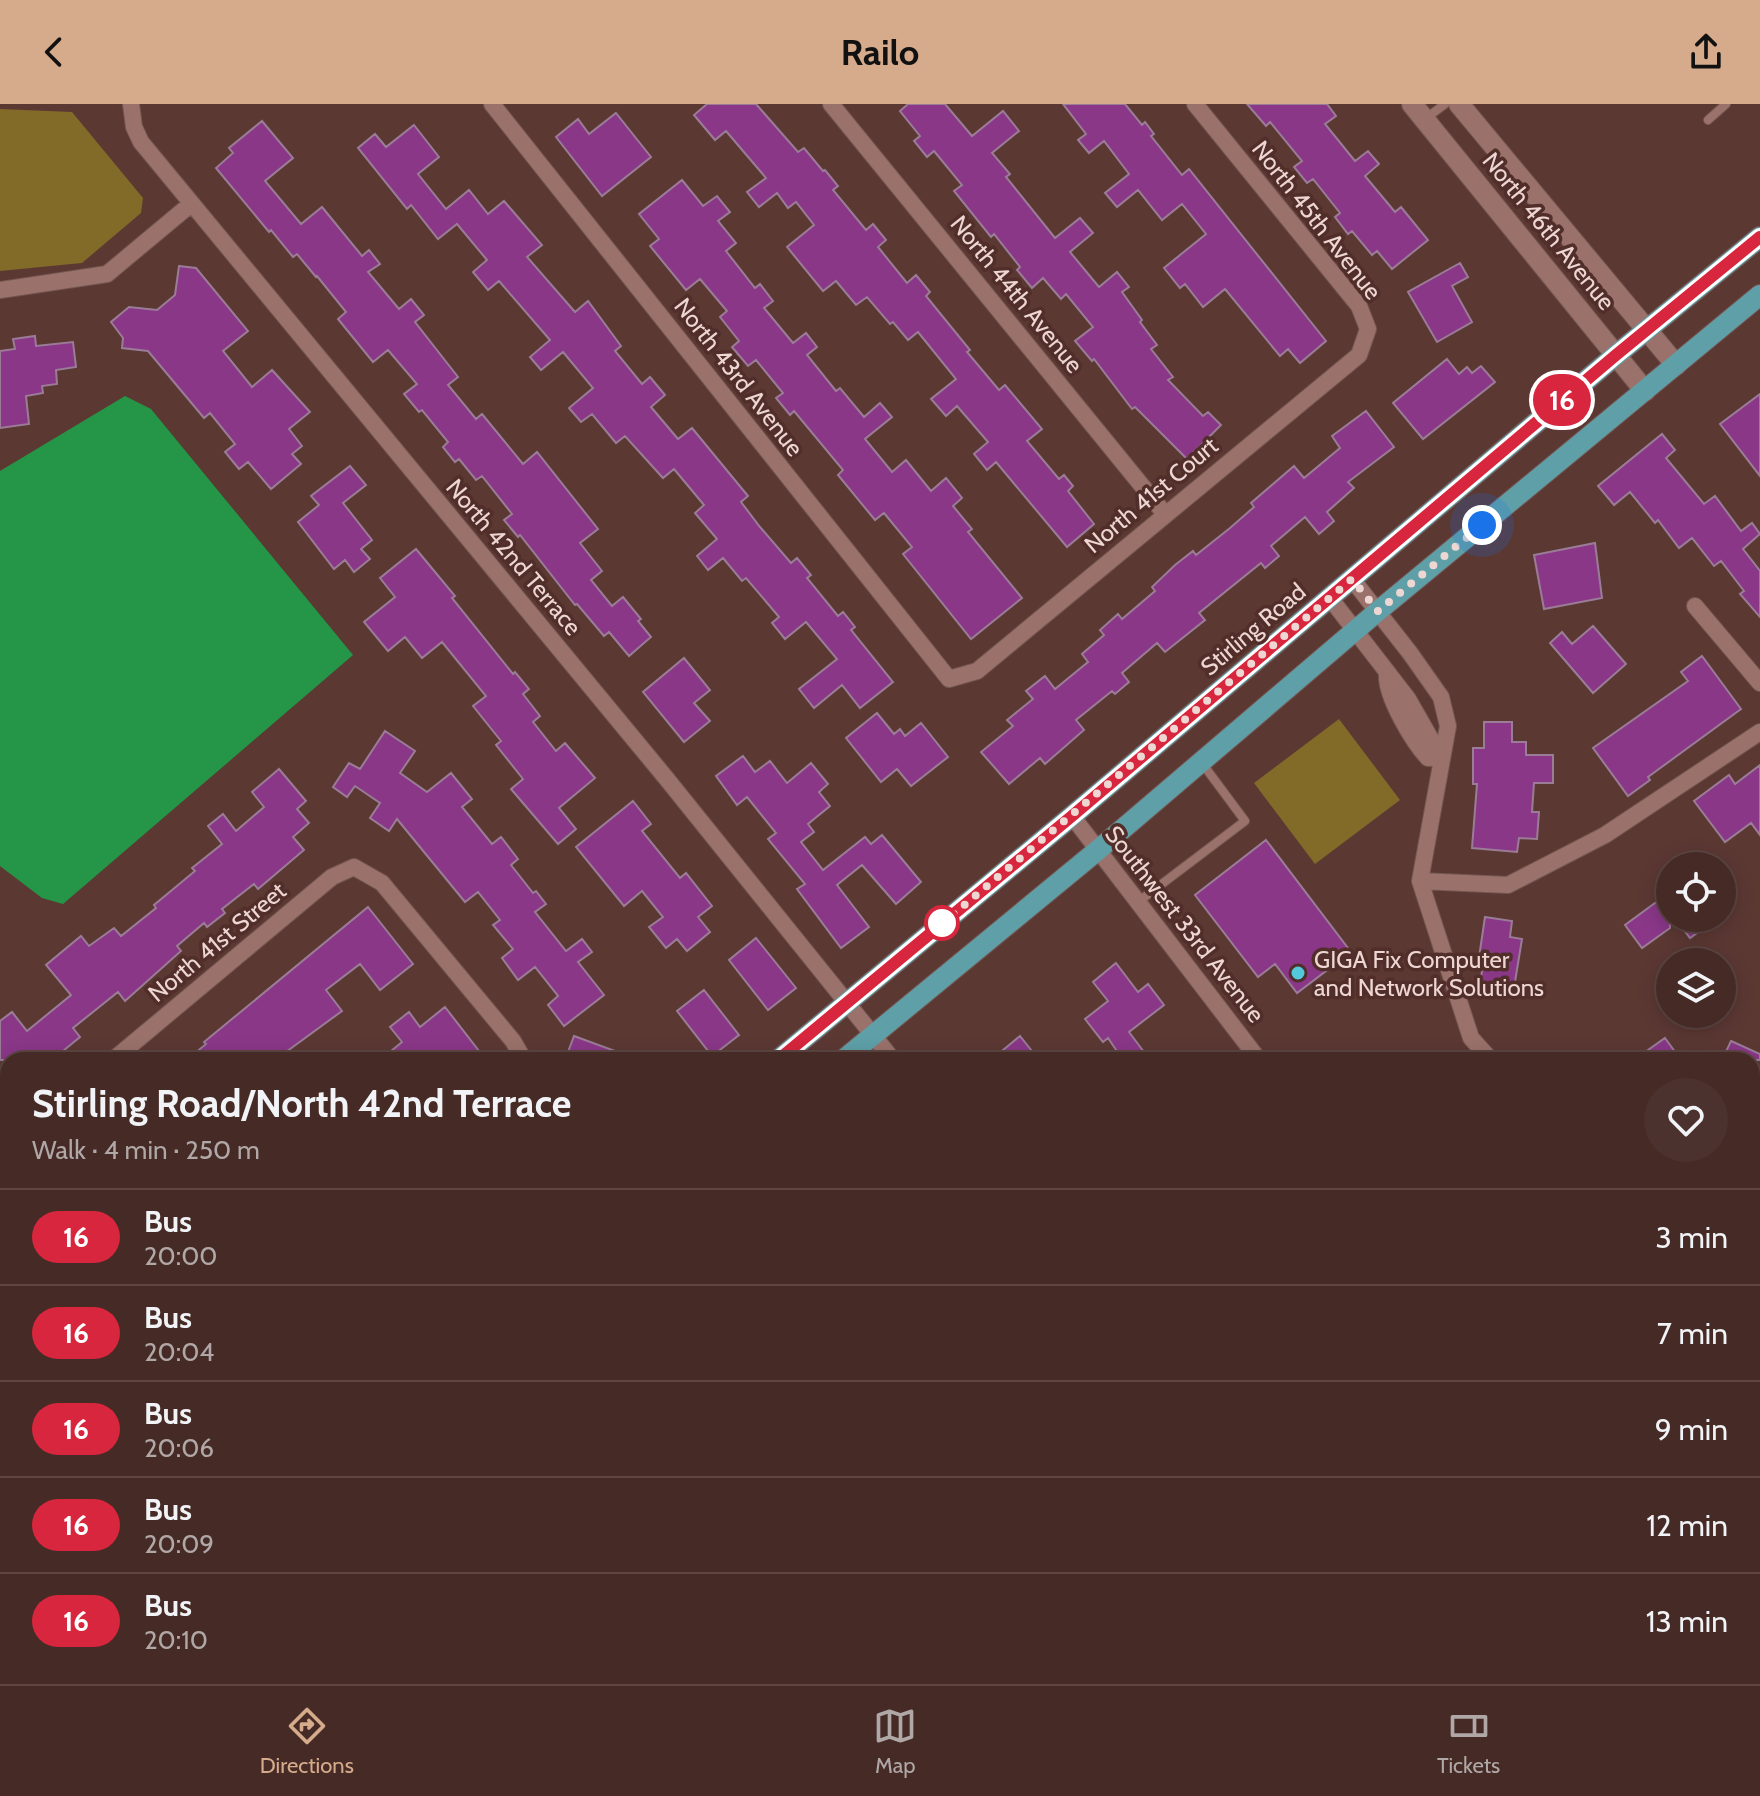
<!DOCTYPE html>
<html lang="en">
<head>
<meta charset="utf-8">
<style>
	body { margin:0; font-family:Cabin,sans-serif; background:#4c322e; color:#f1f3f6; height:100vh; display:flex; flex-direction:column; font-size:30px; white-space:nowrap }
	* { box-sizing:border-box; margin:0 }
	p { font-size:26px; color:#b0a7a7 }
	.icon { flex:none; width:44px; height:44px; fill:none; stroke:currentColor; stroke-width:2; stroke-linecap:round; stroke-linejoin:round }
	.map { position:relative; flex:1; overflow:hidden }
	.panel { position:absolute; left:0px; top:948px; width:1760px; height:632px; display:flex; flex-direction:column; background:#452a26; border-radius:24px 24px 0 0; box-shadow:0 4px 20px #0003,0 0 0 2px #5d4643 }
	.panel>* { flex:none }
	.badge { padding:0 16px; border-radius:26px; font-size:28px; line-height:52px }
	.controls { position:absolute; left:1656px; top:748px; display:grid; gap:16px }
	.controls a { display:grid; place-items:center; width:80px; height:80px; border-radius:50%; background:#452a26; box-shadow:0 4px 20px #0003,0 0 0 2px #5d4643; font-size:40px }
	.you { position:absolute; width:40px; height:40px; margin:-20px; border:6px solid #fff; border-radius:50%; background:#1a73e8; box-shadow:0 0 0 12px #1a73e833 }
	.map>.badge { position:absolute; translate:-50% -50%; box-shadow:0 0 0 4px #fff }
	.round { display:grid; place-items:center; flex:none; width:84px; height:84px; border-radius:42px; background:#4c322e }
	.headline { display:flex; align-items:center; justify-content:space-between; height:136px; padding:0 32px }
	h1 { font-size:38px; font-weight:800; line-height:60px }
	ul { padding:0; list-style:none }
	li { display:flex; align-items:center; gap:24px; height:96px; padding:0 32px; border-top:2px solid #5d4643 }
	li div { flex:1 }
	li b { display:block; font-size:30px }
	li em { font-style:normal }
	li .badge { min-width:88px; font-weight:700; text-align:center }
	header { display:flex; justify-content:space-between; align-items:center; height:104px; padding:0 32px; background:#d6ab8b; color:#111; font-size:36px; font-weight:800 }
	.tab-bar { display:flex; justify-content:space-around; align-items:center; height:112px; border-top:2px solid #5d4643; background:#452a26; font-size:22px; color:#b0a7a7 }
	.tab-bar a { display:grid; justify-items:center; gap:4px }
	.tab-bar .on { color:#d6ab8b }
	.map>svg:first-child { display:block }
</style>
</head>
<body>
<header><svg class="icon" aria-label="back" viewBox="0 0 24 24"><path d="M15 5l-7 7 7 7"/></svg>Railo<svg class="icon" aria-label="share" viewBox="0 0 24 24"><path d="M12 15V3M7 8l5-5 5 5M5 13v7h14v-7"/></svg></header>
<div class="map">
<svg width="1760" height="1580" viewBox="0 0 1760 1580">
	<rect width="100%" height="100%" fill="#5c3833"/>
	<path fill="#826a29" d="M0,5L72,8L143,94L141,109L82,159L0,167Z
		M1339,615L1400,696L1315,760L1254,679Z"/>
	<path fill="#259647" d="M125,292L151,305L353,551L63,800L42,794L0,762V367Z"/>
	<path fill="#8a3788" stroke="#9a7c97" stroke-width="2" d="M707,0H756L798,48L804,44L823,67L825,66L838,82L833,86L866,126L873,120L886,136L878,143L907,179L916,171L930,188L926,192L970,246L967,248L999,286L1005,281L1042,325L1027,337L1059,375L1064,371L1073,382L1068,387L1094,420L1067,443L996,358L987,366L974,350L988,338L957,302L946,312L931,295L956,275L918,228L908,236L893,218L890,220L867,193L856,201L836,177L823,187L787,143L814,121L796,98L788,104L777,89L759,103L747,88L766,74L726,27L715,36L694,11Z
		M908,0H945L972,32L1003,7L1019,27L992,49L1010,70L1006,73L1055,134L1080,114L1093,129L1070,148L1099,183L1117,168L1129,183L1122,188L1142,216L1140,218L1157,241L1151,245L1173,273L1168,276L1203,312L1208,308L1221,321L1187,355L1135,303L1132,305L1094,255L1092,257L1075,237L1093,223L1066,190L1061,195L1043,174L1032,184L1017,166L1020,163L994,130L991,133L954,87L962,81L934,47L927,53L914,37L920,32L900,7Z
		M1063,0H1125L1142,21L1145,18L1154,30L1151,32L1182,71L1189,65L1326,237L1300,259L1288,245L1280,252L1225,185L1203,203L1185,180L1180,184L1164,164L1206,130L1182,100L1162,116L1138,86L1117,103L1105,89L1129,70L1104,37L1089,49L1078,36L1086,30Z
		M1247,0H1327L1336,12L1325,20L1355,57L1368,47L1379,60L1365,72L1395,108L1401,103L1428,136L1392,165L1377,147L1372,151L1352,127L1348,130L1335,113L1340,109L1313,75L1307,79L1294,63L1302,57L1270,18L1266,22Z
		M616,9L651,53L602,92L556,33L578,15L589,30Z
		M262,17L293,54L265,77L301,120L322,103L362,152L369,146L380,160L368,168L399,205L411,195L424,211L415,218L458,273L448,281L476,315L482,310L523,360L537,348L598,425L580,439L602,467L591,476L612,502L623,493L641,515L638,517L651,533L629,552L609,528L604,532L577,500L575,501L520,431L518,433L504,416L512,410L482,372L476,376L459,355L455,358L443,343L448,338L422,306L419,308L404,290L417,280L388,246L373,258L338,215L346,208L317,172L316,173L297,150L293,153L271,126L269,128L216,64L233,49L229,44Z
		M414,21L439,53L418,70L446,105L469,86L488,110L504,97L542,141L527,153L575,208L588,197L621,242L615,247L642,280L650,273L665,291L651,303L678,335L692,324L748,392L741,398L760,423L791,459L797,454L811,471L807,474L838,512L843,508L855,523L851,526L893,578L860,604L842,581L814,604L799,585L837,555L806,518L785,535L772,519L779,513L746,474L742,477L723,454L708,466L697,452L717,435L695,409L704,401L674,365L663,374L625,332L616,339L592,310L581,318L569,304L593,284L563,248L541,266L530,253L550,236L499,177L488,186L473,168L487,156L457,120L438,135L411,101L407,105L358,44L375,30L386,43Z
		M682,76L703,102L717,92L730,108L718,117L736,139L726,147L755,184L760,180L773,197L764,204L793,239L806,229L817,243L807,251L836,287L840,284L864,313L880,299L892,313L865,335L892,368L906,356L931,387L946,374L962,394L953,402L972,425L968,428L1022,494L971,535L903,450L912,443L884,409L875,416L838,371L843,366L794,307L790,311L776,294L783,289L756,256L748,262L732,243L739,237L720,213L727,207L700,175L686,186L650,142L659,135L639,110Z
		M1460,159L1468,173L1452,182L1472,218L1437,238L1408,188Z
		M179,162L196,164L248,227L223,247L252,283L272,266L310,308L289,325L302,342L292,350L301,360L271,385L248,358L239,365L225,348L235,340L210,309L204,314L148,247L122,244L123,234L111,218L129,203L157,206L175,191Z
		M35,232L36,242L73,238L76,263L56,266L57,280L42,282L43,289L26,292L29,320L0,324V247L15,245L13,235Z
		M1447,255L1459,270L1467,263L1472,269L1481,262L1495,278L1423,335L1393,299Z
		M1760,290V372L1720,320Z
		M1366,307L1394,343L1348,378L1354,384L1327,408L1334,417L1319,430L1305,413L1271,442L1279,452L1265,464L1261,459L1199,509L1205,516L1165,548L1157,539L1122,569L1129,578L1115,590L1112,587L1076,616L1084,626L1045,660L1040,654L1009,680L981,648L1013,622L1007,616L1033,595L1026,587L1045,572L1055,585L1088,558L1082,550L1104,531L1100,526L1118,510L1122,515L1155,487L1152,483L1175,461L1193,447L1196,451L1230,424L1254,403L1251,399L1294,362L1304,374L1340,344L1332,332Z
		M1662,330L1675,346L1666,354L1704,400L1715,392L1741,427L1752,419L1760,430L1743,445L1760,467V513L1740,490L1744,487L1721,457L1714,462L1692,434L1679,444L1658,416L1655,419L1630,388L1614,401L1598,382Z
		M350,362L366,381L343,399L372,436L361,445L370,455L354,468L345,456L334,465L298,418L319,401L311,392Z
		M1595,439L1602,494L1544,505L1534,451Z
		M416,445L455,492L452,494L513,570L515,568L529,585L523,590L540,612L533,618L556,647L565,639L595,674L559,704L576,725L558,740L511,685L523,675L496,641L501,637L473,602L486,592L442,538L422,554L405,533L388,547L364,518L395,493L380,474Z
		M1593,522L1626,560L1593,589L1550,539L1562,528L1572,540Z
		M1702,552L1741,605L1648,673L1650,676L1628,692L1593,644L1688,577L1681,568Z
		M684,554L710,586L694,599L710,617L684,638L643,588Z
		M877,609L894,630L900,625L905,632L921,619L948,653L911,682L897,665L881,678L846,634Z
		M1484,618H1512V638H1526V651H1553V679H1534L1532,708H1539L1537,735L1519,734L1517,748L1472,744L1477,680H1473V644H1484Z
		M385,627L415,647L400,669L427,688L451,669L472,695L462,703L492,740L501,733L518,755L511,761L533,789L536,787L546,800L535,808L566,847L582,835L592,848L578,858L604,891L564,922L548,901L558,892L535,863L518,876L502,854L513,845L493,821L500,816L478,788L465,798L397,715L389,727L370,714L380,699L355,682L347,693L333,683L349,659L360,665Z
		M743,652L755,668L770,657L787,679L811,659L828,680L819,688L830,702L808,720L814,728L801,738L823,766L865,733L871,740L882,731L921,778L896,800L862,761L837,781L869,823L841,844L797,785L805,780L768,735L776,729L747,693L737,701L716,672Z
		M1760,661V731L1751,719L1725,738L1694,697L1729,671L1735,680Z
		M279,665L306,697L297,705L309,719L293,733L304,746L258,785L254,780L222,805L225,809L207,823L204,819L177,842L181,847L125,897L118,888L73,924L80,933L52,956H0V917L12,908L27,927L71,891L46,861L81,832L89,842L114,824L121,832L156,804L154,801L195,767L192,764L222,740L208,722L223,710L236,727L264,703L252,688Z
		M633,697L651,720L642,727L680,774L686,769L712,802L698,813L710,828L687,847L677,835L666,844L649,823L663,813L642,787L624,802L576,743Z
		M1266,736L1351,848L1297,889L1275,860L1258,873L1195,791Z
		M1670,788V824L1642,844L1625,821Z
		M368,803L413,860L380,886L360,860L326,886L342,907L275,956H187L206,940L204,938Z
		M1485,813L1512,817L1510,833L1522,835L1514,884L1480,879L1483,861L1478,860Z
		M1675,814H1718L1690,834Z
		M756,834L796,884L768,906L729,856Z
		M1116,859L1138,888L1148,880L1164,901L1129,928L1150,956H1123L1108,934L1103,938L1085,915L1108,897L1093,878Z
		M704,886L739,931L712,952L677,907Z
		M445,903L486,956H380L402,938L390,923L409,908L420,923Z
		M574,932L634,954V956H565Z
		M1020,932L1039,956H991Z
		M1665,934L1681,956H1634Z
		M1731,937L1760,950V956H1722Z"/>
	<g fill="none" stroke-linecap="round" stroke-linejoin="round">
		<defs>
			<path id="lane" d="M1425,15L1445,0
				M1708,16L1726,0
				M1138,798L1245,717L1202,659
				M516,1572L534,1580
				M752,1572L759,1580
				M864,1572L870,1580
				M904,1580L914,1572"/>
			<path id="street" d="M131,0L134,23L141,38L666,674L893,956
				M492,0L949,575L977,567L1359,251L1368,225L1359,202L1195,0
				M831,0L1165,410
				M0,186L107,170L191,100
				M1352,475L1410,549L1441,593L1448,622L1420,777L1471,934L1491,956
				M1330,494L1408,595L1441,653
				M1695,502L1760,579
				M1387,571C1386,593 1413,638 1428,654L1441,653
				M1072,712L1259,956
				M1420,777L1508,781L1605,731L1760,628
				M113,956L332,773L354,763L382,779L513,937L524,956
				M0,1051L8,1044
				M1752,1153L1760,1164
				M0,1203L8,1213
				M0,1403L8,1396
				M1138,1572L1143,1580
				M1368,1572L1374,1580
				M1732,1572L1738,1580"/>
			<path id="secondary" d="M1412,0L1645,287
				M1459,0L1676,261"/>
			<path id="primary" d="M778,956L1072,712L1616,251L1760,133
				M843,956L1098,746L1378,507L1760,191
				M30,1580L40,1572
				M100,1580L110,1572"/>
		</defs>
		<use href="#lane" stroke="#745652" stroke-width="10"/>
		<use href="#street" stroke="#745652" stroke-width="18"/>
		<use href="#secondary" stroke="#745652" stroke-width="22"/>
		<use href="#primary" stroke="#745652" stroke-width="22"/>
		<use href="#lane" stroke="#9a726b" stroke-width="8"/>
		<use href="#street" stroke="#9a726b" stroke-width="16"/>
		<use href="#secondary" stroke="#9a726b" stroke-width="20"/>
		<use href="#primary" stroke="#5fa0a8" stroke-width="20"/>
	</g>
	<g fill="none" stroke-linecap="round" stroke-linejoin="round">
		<defs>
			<path id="line" d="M778,956L1072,712L1616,251L1760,133"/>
		</defs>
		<use href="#line" stroke="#fff" stroke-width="18"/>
		<use href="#line" stroke="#d7263d" stroke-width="12"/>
		<path stroke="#eed7d3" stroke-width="8" stroke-dasharray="0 14.4" d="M942,819L937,824L1352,475L1378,507L1482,421"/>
	</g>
	<circle fill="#fff" stroke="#d7263d" stroke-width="4" cx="942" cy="819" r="16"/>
	<circle fill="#53cadc" stroke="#512e29" stroke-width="3" cx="1298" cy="869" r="8"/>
	<g text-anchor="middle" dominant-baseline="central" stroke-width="7" stroke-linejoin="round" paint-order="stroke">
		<g font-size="24" fill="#eed7d3" stroke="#512e29">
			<text transform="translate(1317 116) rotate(52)">North 45th Avenue</text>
			<text transform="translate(1549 127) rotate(51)">North 46th Avenue</text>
			<text transform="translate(1017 190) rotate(51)">North 44th Avenue</text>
			<text transform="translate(739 273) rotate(52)">North 43rd Avenue</text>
			<text transform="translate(1151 391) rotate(-40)">North 41st Court</text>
			<text transform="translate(514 453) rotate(50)">North 42nd Terrace</text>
			<text transform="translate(1253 525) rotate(-40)">Stirling Road</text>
			<text transform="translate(1185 820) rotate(52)">Southwest 33rd Avenue</text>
			<text transform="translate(217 838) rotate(-40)">North 41st Street</text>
		</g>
		<g font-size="24" fill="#eed7d3" stroke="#512e29" text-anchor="start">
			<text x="1314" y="855">GIGA Fix Computer<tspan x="1314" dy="28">and Network Solutions</tspan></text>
		</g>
	</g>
</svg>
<div class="controls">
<a><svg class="icon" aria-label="locate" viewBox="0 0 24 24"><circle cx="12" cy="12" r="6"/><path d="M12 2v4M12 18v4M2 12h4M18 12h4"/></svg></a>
<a><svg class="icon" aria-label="layers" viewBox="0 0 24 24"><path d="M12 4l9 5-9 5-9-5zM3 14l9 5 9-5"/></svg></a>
</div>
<div class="you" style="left:1482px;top:421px"></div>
<b class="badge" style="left:1562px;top:296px;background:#d7263d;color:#fff">16</b>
<section class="panel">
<div class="headline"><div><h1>Stirling Road/North 42nd Terrace</h1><p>Walk · 4 min · 250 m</p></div><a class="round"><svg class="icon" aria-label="heart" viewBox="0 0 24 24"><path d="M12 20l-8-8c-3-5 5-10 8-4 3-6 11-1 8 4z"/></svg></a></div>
<ul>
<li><span class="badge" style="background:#d7263d;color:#fff">16</span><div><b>Bus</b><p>20:00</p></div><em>3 min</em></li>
<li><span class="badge" style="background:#d7263d;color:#fff">16</span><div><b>Bus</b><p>20:04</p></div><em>7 min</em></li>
<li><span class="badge" style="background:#d7263d;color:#fff">16</span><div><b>Bus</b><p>20:06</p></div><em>9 min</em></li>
<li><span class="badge" style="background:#d7263d;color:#fff">16</span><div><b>Bus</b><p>20:09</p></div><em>12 min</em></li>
<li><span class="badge" style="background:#d7263d;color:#fff">16</span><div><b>Bus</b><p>20:10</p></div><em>13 min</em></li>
</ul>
</section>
</div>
<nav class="tab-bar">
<a class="on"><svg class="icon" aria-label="directions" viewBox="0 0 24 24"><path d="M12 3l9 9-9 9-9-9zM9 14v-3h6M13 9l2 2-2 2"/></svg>Directions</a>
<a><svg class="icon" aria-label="map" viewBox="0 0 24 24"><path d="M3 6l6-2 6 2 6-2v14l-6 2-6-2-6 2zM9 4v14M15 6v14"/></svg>Map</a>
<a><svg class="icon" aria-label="tickets" viewBox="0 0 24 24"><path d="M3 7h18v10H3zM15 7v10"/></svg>Tickets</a>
</nav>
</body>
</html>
